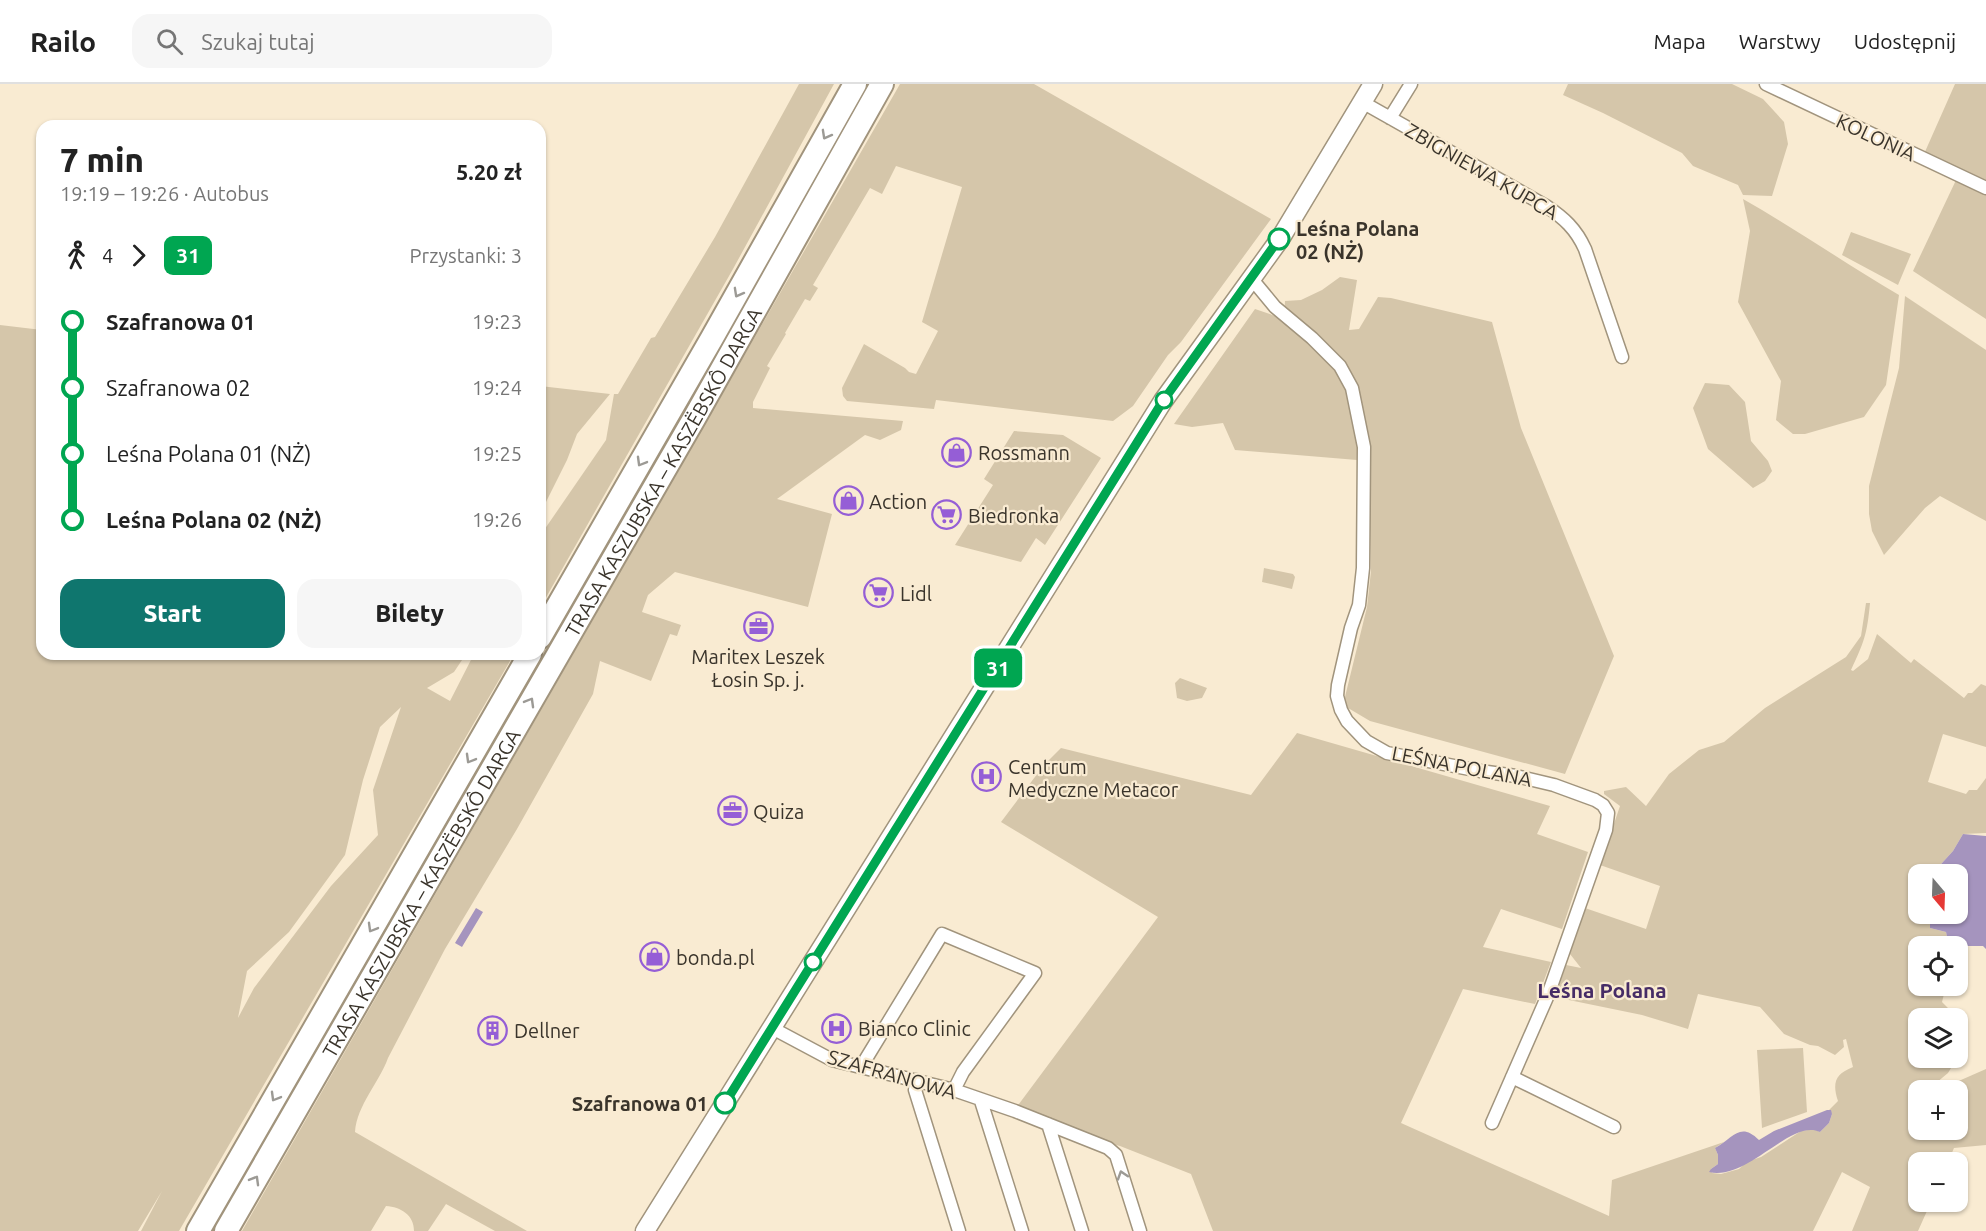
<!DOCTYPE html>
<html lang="pl">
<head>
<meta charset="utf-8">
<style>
	body { margin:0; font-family:Ubuntu,sans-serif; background:#f6f6f6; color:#222; height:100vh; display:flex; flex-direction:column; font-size:22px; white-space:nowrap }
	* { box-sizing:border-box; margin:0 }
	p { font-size:20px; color:#767676 }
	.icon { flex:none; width:33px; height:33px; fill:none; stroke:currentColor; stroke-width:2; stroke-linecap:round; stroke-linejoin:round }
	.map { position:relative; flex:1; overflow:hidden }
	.side { position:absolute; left:36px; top:36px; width:510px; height:540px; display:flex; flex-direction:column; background:#fff; border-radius:18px; box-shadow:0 2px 4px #0004 }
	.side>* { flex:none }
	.badge { padding:0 12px; border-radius:9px; font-size:21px; line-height:39px }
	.needle { width:39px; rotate:161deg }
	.fabs { position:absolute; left:1908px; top:780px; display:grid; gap:12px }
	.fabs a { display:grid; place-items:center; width:60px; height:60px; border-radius:12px; background:#fff; box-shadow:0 2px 4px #0004; font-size:30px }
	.map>.badge { position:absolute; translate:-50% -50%; box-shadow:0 0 0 3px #fff }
	.legs { display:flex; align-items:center; gap:9px; height:66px; padding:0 24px; font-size:20px }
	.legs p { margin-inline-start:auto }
	.summary { display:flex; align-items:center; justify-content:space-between; height:102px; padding:0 24px }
	h1 { font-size:33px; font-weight:800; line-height:45px }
	.cta { display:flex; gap:12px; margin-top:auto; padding:12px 24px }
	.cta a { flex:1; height:69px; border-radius:18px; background:#0f766e; color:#fff; font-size:24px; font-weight:800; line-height:69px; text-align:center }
	.cta a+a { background:#f6f6f6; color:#222 }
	ul { padding:0 24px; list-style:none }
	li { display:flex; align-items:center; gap:21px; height:66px; font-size:22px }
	li i { display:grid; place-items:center; width:9px; height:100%; margin:0 8px; background:currentColor }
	li i::after { content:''; width:15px; height:15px; margin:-8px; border:4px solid; border-radius:50%; background:#fff }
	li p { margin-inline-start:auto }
	li:first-child i { background:linear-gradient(#0000 50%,currentColor 0) }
	li:last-child i { background:linear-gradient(currentColor 50%,#0000 0) }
	header { display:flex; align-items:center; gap:36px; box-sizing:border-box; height:84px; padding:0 30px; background:#fff; border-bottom:2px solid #e0e0e0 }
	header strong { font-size:28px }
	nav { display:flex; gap:33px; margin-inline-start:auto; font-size:21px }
	.search { width:420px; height:54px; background:#f6f6f6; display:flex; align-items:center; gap:15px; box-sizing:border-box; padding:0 21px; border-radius:18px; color:#767676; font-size:22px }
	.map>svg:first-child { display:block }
</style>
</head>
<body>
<header>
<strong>Railo</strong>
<div class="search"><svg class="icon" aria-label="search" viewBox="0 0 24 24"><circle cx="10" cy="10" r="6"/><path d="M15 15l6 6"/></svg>Szukaj tutaj</div>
<nav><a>Mapa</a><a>Warstwy</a><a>Udostępnij</a></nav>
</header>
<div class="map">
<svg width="1986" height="1147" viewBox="0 0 1986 1147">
	<rect width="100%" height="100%" fill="#f9ebd2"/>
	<path fill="#d5c6aa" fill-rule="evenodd" d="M799,0H834L733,185L540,524V452L606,356L614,310H618L651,254L655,253L715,153Z
		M900,0H1034L1271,135L1181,258L1168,271L1133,322L1113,337L936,316L934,325L847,317L843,312L842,304L864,260L905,284L909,288L916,290L938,247L922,238L962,103L896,82L882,110L870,104L813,201L818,204L810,217L805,215L785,249L786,250L767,282L770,284L753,318V324L903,337L901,346L880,356L865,351L777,415L832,430L808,523L675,488L648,511L642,528L681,541L677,552L670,550L651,597L600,577L593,610L517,745L445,865L388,974C379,999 357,1021 355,1048L527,1147H495L446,1120L428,1147H414C414,1131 401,1123 386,1122L371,1147H242Z
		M1568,0H1732L1763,15L1784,38L1788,60L1772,112L1743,111L1738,101L1693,82L1682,69L1603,29L1563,11Z
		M1955,0H1986V100L1924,70Z
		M850,28L855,31L216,1147H209L710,276Z
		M1957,94L1986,108V235L1913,187Z
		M1743,115C1796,145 1846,180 1899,211L1886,301L1864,333L1805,350H1793L1776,336L1781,297L1738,218L1750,147Z
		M1851,148L1911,170L1898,201L1842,171Z
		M1340,193L1357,196L1349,246L1359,245L1378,213L1391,214L1492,238L1521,344L1614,572L1565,690L1370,637L1343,621L1367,523L1371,487L1369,377L1235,366L1223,339L1192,343L1174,340L1255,225L1284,235L1285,217L1301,216L1322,206Z
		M1905,212L1986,266V437L1940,412L1925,424L1884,471L1872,447L1869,430V402L1899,284Z
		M0,241L42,246V570H466L454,588L427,604L450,617L474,570H514L179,1147H141L162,1107L138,1147H0ZM401,623L373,706L378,751L331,802L254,904L238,934L247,887L289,848L345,771L363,696L380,643Z
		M1705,299L1729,301L1745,318L1751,357L1768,377L1772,387L1765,397L1753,404L1708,365L1693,324Z
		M540,302L610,310L577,350L567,376L540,430Z
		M1014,347L1063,351L1101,374L1045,461L1036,454L1021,478L955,461L993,401L984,395Z
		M1264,484L1293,490L1295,493L1292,505L1262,498Z
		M1866,519H1870C1867,551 1864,558 1851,586L1853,587L1868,575L1877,550L1911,579L1914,575L1964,614L1968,609H1972L1981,600L1986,602V663L1943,650L1928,698L1966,710L1969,706H1977L1986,694V749L1963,750L1953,767L1932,790H1918V830H1930V844L1946,848L1949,862H1918V902H1946L1942,918L1952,928L1955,934H1918V974H1957L1948,989L1936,999L1945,1003L1986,985V1061L1954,1064L1948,1078H1918V1118H1931L1918,1147H1852L1870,1103L1842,1088L1813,1147H1213L1191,1090L1120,1062L1099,1057L1016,1024L1158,833L1001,738L1044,681L1061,664L1251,711L1297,649L1550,722L1537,750L1588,768L1562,845L1501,825L1483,863L1551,878L1535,920L1463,905L1401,1039L1609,1132L1612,1096L1724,1058L1715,1064L1718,1071V1080L1711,1085L1712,1089L1721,1090L1739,1085L1746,1078L1761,1073L1801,1047L1814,1045L1820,1048L1829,1039L1832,1030L1829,1026L1838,1017C1832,999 1835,990 1853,983L1846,955L1843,956L1844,963L1835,971L1818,962L1810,961L1784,950L1760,923L1698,910L1688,945L1642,931L1564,915L1558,905L1566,881L1581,884L1570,870L1585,824L1646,845L1660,802L1600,781L1620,722L1604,710V707L1626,703L1646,722L1669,690L1699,666L1724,658L1765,624L1846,573L1861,552ZM1918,1006H1958V1046H1918Z
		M1180,594L1207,604L1202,614L1187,617L1177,614L1175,599Z
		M1803,964L1807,1028L1762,1044L1757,966Z"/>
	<path fill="#a594be" d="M1963,750L1986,752V865L1983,862H1949L1946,848L1930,844V830H1958V790H1932L1953,767Z
		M476,824L483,828L462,863L455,859Z
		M1827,1026H1831L1832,1030L1829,1039L1820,1048C1791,1034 1748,1097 1709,1088L1711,1085L1718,1080V1071L1715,1064C1733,1054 1740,1037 1759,1056L1774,1047Z"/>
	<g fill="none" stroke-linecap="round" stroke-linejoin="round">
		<defs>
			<path id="street" d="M1766,0L1986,104
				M1362,18L1546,122C1564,134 1576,145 1585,165L1622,273
				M1390,34L1411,0
				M1251,194L1275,223L1312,254L1340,282L1352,304L1364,363L1363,484L1359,521L1351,544L1338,601L1337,612L1341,626L1347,637L1366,657L1387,669L1480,687L1516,692L1554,701L1595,716L1603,721L1608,729L1606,746L1548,911L1492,1039
				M772,944L832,976L954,1006L1015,1027L1108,1064L1116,1071L1140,1147
				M861,983L942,850L1035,889L963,988L954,1006
				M1512,993L1614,1043
				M916,996L915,1006L959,1147
				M981,1017L1022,1147
				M1048,1040L1082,1147"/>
			<path id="secondary" d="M645,1147L1163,317L1280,155L1373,0"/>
			<g id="highway">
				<path d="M540,553L712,254L855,0"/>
				<path d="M198,1147L530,570"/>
				<path id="s1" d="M226,1147L695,333L882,0"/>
			</g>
		</defs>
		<use href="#street" stroke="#a1947d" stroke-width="15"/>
		<use href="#secondary" stroke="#a1947d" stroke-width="21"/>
		<use href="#highway" stroke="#a1947d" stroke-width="26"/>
		<use href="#street" stroke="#fff" stroke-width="12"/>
		<use href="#secondary" stroke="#fff" stroke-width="18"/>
		<use href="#highway" stroke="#fff" stroke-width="22"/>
	</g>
	<defs><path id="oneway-chevron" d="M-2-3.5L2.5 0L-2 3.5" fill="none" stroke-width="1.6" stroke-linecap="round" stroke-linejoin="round" transform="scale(1.5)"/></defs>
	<g stroke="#9c9a95">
		<use href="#oneway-chevron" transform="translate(826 51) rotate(119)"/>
		<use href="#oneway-chevron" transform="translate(738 209) rotate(119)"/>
		<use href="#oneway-chevron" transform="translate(641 378) rotate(120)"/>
		<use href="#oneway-chevron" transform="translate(530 618) rotate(-60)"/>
		<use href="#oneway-chevron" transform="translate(470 675) rotate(120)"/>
		<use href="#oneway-chevron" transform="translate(372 844) rotate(120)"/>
		<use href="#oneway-chevron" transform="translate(275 1013) rotate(120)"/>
		<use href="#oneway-chevron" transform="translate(1122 1091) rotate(-108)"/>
		<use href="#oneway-chevron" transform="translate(255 1096) rotate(-60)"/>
	</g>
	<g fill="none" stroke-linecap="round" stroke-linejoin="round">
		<defs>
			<path id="line-1" d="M725,1019L1163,317L1279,155"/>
		</defs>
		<use href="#line-1" stroke="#fff" stroke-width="14"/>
		<use href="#line-1" stroke="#00a651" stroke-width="9"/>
	</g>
	<defs>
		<symbol id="shop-ring" viewBox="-11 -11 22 22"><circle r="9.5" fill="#f9ebd2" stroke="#955ed6" stroke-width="1.5"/><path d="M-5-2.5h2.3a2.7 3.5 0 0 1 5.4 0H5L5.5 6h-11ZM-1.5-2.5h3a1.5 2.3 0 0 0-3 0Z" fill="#955ed6"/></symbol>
		<symbol id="supermarket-ring" viewBox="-11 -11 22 22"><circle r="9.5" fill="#f9ebd2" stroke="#955ed6" stroke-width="1.5"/><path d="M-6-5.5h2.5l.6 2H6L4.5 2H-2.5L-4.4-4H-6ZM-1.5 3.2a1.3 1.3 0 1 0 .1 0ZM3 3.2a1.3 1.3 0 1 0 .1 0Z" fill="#955ed6"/></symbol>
		<symbol id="office-ring" viewBox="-11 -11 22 22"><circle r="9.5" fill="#f9ebd2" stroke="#955ed6" stroke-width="1.5"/><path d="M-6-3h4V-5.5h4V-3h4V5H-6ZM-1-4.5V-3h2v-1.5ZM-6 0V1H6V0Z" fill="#955ed6"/></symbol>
		<symbol id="hospital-ring" viewBox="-11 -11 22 22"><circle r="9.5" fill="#f9ebd2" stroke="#955ed6" stroke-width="1.5"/><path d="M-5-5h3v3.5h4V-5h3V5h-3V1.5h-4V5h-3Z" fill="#955ed6"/></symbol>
		<symbol id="building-ring" viewBox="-11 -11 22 22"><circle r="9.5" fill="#f9ebd2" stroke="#955ed6" stroke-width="1.5"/><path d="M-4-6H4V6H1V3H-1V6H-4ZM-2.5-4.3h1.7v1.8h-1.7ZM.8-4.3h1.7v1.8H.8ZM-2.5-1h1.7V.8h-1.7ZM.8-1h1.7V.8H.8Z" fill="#955ed6"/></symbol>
	</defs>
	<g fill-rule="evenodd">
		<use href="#shop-ring" x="940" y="352" width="33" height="33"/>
		<use href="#shop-ring" x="832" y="400" width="33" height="33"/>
		<use href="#supermarket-ring" x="930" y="414" width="33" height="33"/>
		<use href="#supermarket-ring" x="862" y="492" width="33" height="33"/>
		<use href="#office-ring" x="742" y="526" width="33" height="33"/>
		<use href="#hospital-ring" x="970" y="676" width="33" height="33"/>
		<use href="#office-ring" x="716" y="710" width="33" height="33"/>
		<use href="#shop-ring" x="638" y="856" width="33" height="33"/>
		<use href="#hospital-ring" x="820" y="928" width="33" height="33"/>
		<use href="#building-ring" x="476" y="930" width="33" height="33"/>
	</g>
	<g fill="#fff" stroke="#00a651" stroke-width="3">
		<circle cx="1279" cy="155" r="10"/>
		<circle cx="1164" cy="316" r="8"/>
		<circle cx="813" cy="878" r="8"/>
		<circle cx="725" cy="1019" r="10"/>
	</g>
	<g text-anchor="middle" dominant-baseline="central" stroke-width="4.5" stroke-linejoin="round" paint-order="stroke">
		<g font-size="20" fill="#3a342b" stroke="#f9ebd2">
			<text transform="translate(1876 53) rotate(25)">KOLONIA</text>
			<text transform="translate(1482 87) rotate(30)">ZBIGNIEWA KUPCA</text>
			<text stroke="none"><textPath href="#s1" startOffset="876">TRASA KASZUBSKA – KASZËBSKÔ DARGA</textPath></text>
			<text transform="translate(1462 682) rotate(11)">LEŚNA POLANA</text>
			<text stroke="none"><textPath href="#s1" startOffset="390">TRASA KASZUBSKA – KASZËBSKÔ DARGA</textPath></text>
			<text transform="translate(892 990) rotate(16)">SZAFRANOWA</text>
		</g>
		<g font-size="20" font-weight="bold" fill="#3a342b" stroke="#f9ebd2" text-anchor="start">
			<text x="1296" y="144">Leśna Polana<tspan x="1296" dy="23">02 (NŻ)</tspan></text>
			<text x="708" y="1019" text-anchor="end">Szafranowa 01</text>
		</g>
		<g font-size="20" fill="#3a342b" stroke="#f9ebd2" text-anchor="start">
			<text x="978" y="368">Rossmann</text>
			<text x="869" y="417">Action</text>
			<text x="968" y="431">Biedronka</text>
			<text x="900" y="509">Lidl</text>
			<text x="758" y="572" text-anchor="middle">Maritex Leszek<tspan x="758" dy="23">Łosin Sp. j.</tspan></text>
			<text x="1008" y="682">Centrum<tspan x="1008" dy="23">Medyczne Metacor</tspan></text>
			<text x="753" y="727">Quiza</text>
			<text x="676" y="873">bonda.pl</text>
			<text x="858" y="944">Bianco Clinic</text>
			<text x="514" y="946">Dellner</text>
		</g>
		<g font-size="21" font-weight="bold" fill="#462c66" stroke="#f9ebd2">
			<text x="1602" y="906">Leśna Polana</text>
		</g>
	</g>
</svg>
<div class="fabs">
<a><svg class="needle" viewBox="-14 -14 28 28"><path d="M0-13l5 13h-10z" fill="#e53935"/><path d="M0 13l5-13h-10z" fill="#767676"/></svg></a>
<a><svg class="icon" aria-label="locate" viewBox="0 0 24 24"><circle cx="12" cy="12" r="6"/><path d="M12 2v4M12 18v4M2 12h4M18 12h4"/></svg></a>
<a><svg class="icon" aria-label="layers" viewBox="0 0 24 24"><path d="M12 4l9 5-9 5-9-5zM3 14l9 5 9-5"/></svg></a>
<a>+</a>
<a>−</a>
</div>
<b class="badge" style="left:998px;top:584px;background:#00a651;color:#fff">31</b>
<section class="side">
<div class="summary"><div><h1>7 min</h1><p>19:19 – 19:26 · Autobus</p></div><b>5.20 zł</b></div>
<div class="legs"><svg class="icon" aria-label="walk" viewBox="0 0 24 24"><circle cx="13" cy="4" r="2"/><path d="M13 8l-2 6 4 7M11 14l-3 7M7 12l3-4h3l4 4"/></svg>4<svg class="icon" aria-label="forward" viewBox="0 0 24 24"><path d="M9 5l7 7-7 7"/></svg><b class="badge" style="background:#00a651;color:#fff">31</b><p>Przystanki: 3</p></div>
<ul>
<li><i style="color:#00a651"></i><b>Szafranowa 01</b><p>19:23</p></li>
<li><i style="color:#00a651"></i><span>Szafranowa 02</span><p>19:24</p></li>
<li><i style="color:#00a651"></i><span>Leśna Polana 01 (NŻ)</span><p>19:25</p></li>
<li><i style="color:#00a651"></i><b>Leśna Polana 02 (NŻ)</b><p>19:26</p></li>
</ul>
<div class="cta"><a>Start</a><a>Bilety</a></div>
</section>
</div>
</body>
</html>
